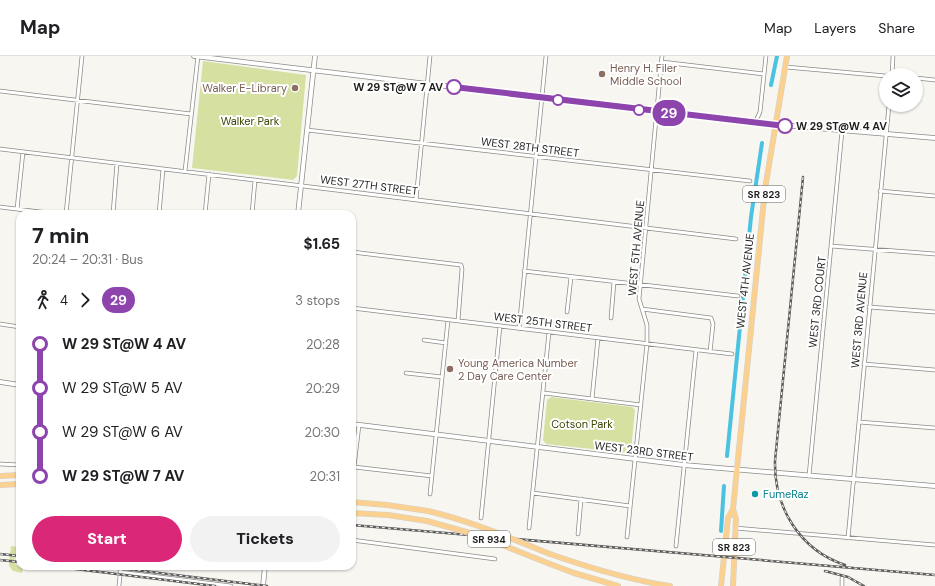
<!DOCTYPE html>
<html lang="en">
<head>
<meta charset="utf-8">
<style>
	body { margin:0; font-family:"DM Sans",sans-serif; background:#f2f2f2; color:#202124; height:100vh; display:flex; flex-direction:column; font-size:15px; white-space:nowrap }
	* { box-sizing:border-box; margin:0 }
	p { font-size:13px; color:#757577 }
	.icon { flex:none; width:22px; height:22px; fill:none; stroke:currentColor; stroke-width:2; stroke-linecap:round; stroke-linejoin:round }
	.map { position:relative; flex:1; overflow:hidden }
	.sheet { position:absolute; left:16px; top:154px; width:340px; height:360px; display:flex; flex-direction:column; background:#fff; border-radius:12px; box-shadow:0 1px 3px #0004 }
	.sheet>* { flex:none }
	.badge { padding:0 8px; border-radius:13px; font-size:14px; line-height:26px }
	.controls { position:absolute; left:879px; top:12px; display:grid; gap:8px }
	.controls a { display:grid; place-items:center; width:44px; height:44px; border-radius:50%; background:#fff; box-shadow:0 1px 3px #0004; font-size:20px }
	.map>.badge { position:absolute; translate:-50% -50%; box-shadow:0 0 0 2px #fff }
	.legs { display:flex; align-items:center; gap:6px; height:44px; padding:0 16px; font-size:13px }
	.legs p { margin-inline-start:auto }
	.overview { display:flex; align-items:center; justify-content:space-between; height:68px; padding:0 16px }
	h1 { font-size:22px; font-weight:800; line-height:30px }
	.button { display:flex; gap:8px; margin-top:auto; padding:8px 16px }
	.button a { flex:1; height:46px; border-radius:24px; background:#db2777; color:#fff; font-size:16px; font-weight:800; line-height:46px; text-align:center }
	.button a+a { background:#f2f2f2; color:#202124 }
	ul { padding:0 16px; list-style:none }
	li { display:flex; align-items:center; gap:14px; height:44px; font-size:15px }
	li i { display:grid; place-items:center; width:6px; height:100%; margin:0 5px; background:currentColor }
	li i::after { content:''; width:10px; height:10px; margin:-5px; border:3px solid; border-radius:50%; background:#fff }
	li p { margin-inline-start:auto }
	li:first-child i { background:linear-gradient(#0000 50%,currentColor 0) }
	li:last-child i { background:linear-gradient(currentColor 50%,#0000 0) }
	header { display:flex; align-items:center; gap:24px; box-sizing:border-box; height:56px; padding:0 20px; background:#fff; border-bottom:1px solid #e0e0e0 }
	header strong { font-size:19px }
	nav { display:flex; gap:22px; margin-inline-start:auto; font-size:14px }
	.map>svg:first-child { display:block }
</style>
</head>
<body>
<header>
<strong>Map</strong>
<nav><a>Map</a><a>Layers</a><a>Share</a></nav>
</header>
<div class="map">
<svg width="935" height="530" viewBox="0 0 935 530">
	<rect width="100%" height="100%" fill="#f7f6f1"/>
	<path fill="#d5e0a1" d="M203,5L306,19L297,120L293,124L192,112Z
		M551,341L632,351L635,354L631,395L628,397L546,388L543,384L547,344Z
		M11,490L20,491V495C15,498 12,504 16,509L23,512L22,517L13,515L9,510Z"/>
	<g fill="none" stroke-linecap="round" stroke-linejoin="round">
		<path stroke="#4ac2e2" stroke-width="4" d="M771,29L777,0
			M727,400L751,161L762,87
			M721,475L724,430"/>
		<defs>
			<path id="minor" d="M662,6L764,18
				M786,11L886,20
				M892,19L893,0
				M916,22L935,24
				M0,35L191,58
				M755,67L760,56L766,0
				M307,74L750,125
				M0,93L736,183
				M185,115L198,0
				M880,135L935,140
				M416,144L430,0
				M0,151L57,158
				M17,153L23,96
				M66,158L82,0
				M113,158L117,107
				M159,158L163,113
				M205,158L209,118
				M252,158L255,124
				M831,190L935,198
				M352,196L461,209L462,213L458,265
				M524,215L738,240
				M869,251L935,256
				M352,252L732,298
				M642,253L711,262L713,268L710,296
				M567,256L571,221
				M611,262L614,226
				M0,268L20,271
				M519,273L546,0
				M424,284L446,287
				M864,308L935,314
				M406,317L442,321
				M544,337L641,349
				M592,343L598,282
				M859,366L935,372
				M0,408L20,409
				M354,411L359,369
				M352,412L354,411L432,420
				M809,420L842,75
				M533,437L630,450
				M430,438L448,264
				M481,462L500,270
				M529,472L549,276
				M735,472L935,489
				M578,478L581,443
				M627,481L647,288V269L639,243L662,0
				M848,482L889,49
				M352,484L495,503
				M676,490L696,294
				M120,516L231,530
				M119,530L121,510
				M842,530V522"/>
			<path id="tertiary" d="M194,0L755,67L935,82
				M298,158L315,0
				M0,326L20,329
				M352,368L684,409L935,430
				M263,530L265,510"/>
			<path id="primary" d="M0,420L20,419
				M0,429L20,428
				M352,446L387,449L428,455
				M733,453L736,463L733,530
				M352,457L388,459L427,465
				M550,498C590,512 629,524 670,530
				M550,508L574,517L618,530
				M721,530L728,462L733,453L765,133L787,0"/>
		</defs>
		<use href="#minor" stroke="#8c8b87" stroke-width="4.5"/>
		<use href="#tertiary" stroke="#8c8b87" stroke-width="5.5"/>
		<use href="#primary" stroke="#d2d2d2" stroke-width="6"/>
		<use href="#minor" stroke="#fff" stroke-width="3"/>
		<use href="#tertiary" stroke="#fff" stroke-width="4"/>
		<use href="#primary" stroke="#fbd191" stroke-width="5"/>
		<defs>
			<path id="rail" d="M803,121L775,405C774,452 800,494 845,509
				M352,469L935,519
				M0,498L20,500
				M0,504L20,506
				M51,510L215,530
				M102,510L267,530
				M825,515L848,521L864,530"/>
		</defs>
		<use href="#rail" stroke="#5d5c5a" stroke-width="2.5"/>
		<use href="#rail" stroke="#fff" stroke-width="1" stroke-dasharray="3" stroke-linecap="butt"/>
		<defs>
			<path id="primary-bridge" d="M428,455C471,465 510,482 550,498
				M427,465L477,479L550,508"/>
		</defs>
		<use href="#primary-bridge" stroke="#d2d2d2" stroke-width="6" stroke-linecap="butt"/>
		<use href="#primary-bridge" stroke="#fbd191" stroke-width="5"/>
	</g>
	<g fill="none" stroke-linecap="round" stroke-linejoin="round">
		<defs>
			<path id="line-1" d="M454,31L785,70"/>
		</defs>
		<use href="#line-1" stroke="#fff" stroke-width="9"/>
		<use href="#line-1" stroke="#8e44ad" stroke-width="6"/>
	</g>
	<g fill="#8d6e63" stroke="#fff" stroke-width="1.5">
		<circle cx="602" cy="18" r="4"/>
		<circle cx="295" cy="32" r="4"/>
		<circle cx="450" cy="313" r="4"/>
	</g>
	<g fill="#fff" stroke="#8e44ad" stroke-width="2">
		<circle cx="454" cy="31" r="7"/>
		<circle cx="558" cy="44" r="5"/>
		<circle cx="639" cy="54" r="5"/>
		<circle cx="785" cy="70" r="7"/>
	</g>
	<circle fill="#0f9aa8" stroke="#fff" stroke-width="1.5" cx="755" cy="438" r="4"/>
	<g text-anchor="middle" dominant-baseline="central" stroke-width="4" stroke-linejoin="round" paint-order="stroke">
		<g fill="#fff" stroke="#636262" stroke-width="1">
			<rect x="743" y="130" width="42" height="16" rx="3"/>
			<rect x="468" y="475" width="42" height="16" rx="3"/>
			<rect x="713" y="483" width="42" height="16" rx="3"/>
		</g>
		<g font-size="10" font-weight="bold" fill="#201f1e">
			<text x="764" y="138">SR 823</text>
			<text x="489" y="483">SR 934</text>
			<text x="734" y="491">SR 823</text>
		</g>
		<g font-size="11" fill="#785e54" stroke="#fff" text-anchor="start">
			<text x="610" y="12">Henry H. Filer<tspan x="610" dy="13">Middle School</tspan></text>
			<text x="287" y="32" text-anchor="end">Walker E-Library</text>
			<text x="458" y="307">Young America Number<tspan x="458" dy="13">2 Day Care Center</tspan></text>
		</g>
		<g font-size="11" font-weight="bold" fill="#201f1e" stroke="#fff" text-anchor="end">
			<text x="443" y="31">W 29 ST@W 7 AV</text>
			<text x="796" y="70" text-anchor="start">W 29 ST@W 4 AV</text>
		</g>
		<g font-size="11" fill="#3e4500" stroke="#fff">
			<text x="250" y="65">Walker Park</text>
			<text x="582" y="368">Cotson Park</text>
		</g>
		<g font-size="11" fill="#201f1e" stroke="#fff">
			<text transform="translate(530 91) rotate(7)">WEST 28TH STREET</text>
			<text transform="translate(369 129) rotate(7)">WEST 27TH STREET</text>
			<text transform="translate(636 192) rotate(-85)">WEST 5TH AVENUE</text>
			<text transform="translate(745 225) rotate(-84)">WEST 4TH AVENUE</text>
			<text transform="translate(817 246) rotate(-84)">WEST 3RD COURT</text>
			<text transform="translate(859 264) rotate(-85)">WEST 3RD AVENUE</text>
			<text transform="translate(543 266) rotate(7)">WEST 25TH STREET</text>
			<text transform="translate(644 395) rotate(7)">WEST 23RD STREET</text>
		</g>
		<g font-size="11" fill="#0d838f" stroke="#fff" text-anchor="start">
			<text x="763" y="438">FumeRaz</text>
		</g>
	</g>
</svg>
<div class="controls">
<a><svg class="icon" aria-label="layers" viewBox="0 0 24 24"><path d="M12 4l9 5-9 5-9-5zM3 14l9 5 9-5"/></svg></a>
</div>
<b class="badge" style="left:669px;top:57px;background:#8e44ad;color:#fff">29</b>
<section class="sheet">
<div class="overview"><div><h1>7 min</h1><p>20:24 – 20:31 · Bus</p></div><b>$1.65</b></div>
<div class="legs"><svg class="icon" aria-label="walk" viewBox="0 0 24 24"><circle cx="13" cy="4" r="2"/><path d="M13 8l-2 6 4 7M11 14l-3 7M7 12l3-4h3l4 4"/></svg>4<svg class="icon" aria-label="forward" viewBox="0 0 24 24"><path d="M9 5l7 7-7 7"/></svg><b class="badge" style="background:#8e44ad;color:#fff">29</b><p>3 stops</p></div>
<ul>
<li><i style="color:#8e44ad"></i><b>W 29 ST@W 4 AV</b><p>20:28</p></li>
<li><i style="color:#8e44ad"></i><span>W 29 ST@W 5 AV</span><p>20:29</p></li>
<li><i style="color:#8e44ad"></i><span>W 29 ST@W 6 AV</span><p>20:30</p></li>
<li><i style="color:#8e44ad"></i><b>W 29 ST@W 7 AV</b><p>20:31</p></li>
</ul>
<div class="button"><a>Start</a><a>Tickets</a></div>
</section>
</div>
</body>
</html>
